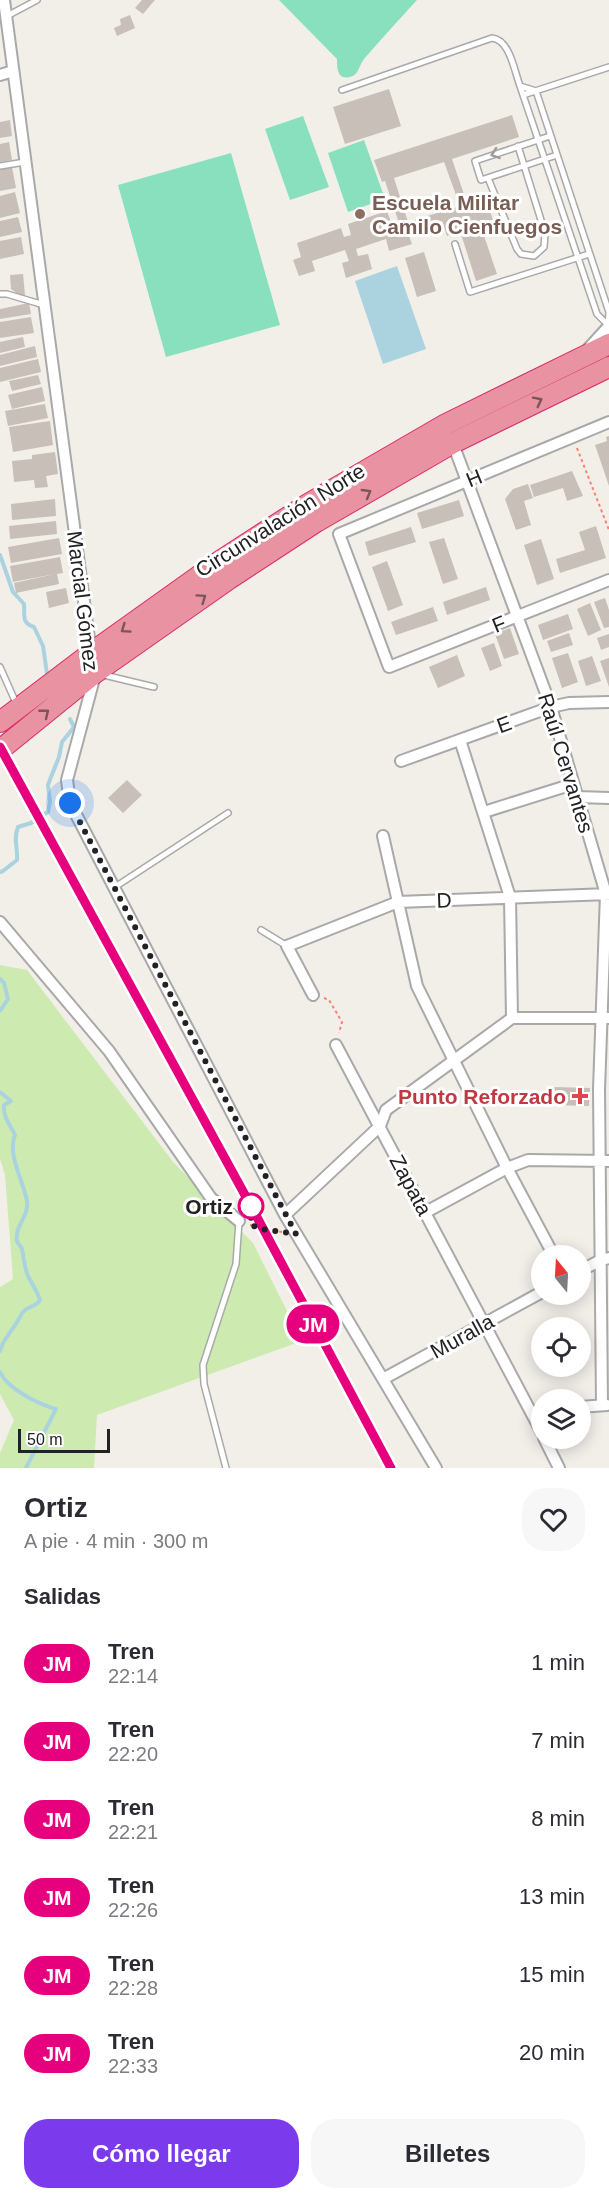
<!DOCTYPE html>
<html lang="es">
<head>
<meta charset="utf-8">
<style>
	body { margin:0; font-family:Arial,sans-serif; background:#f7f7f7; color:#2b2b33; height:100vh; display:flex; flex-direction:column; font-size:22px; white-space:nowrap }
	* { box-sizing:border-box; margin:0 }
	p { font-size:20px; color:#7c7c81 }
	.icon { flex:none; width:33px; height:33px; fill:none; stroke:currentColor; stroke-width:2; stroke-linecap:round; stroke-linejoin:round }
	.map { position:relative; height:1468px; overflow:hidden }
	.panel { display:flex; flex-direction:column; background:#fff; flex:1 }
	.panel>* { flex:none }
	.badge { padding:0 12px; border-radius:20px; font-size:21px; line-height:39px }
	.needle { width:39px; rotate:342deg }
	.fabs { position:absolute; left:531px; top:1245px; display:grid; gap:12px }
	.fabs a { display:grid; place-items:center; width:60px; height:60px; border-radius:50%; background:#fff; box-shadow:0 3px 15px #0003; font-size:30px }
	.scale { position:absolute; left:18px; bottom:15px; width:92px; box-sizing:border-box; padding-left:6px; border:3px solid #222; border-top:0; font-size:16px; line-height:21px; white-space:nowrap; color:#222; -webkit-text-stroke:4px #fff; paint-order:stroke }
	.you { position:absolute; width:30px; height:30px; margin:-15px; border:4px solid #fff; border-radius:50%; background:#1a73e8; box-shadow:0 0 0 9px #1a73e833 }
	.map>.badge { position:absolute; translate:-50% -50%; box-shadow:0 0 0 3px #fff }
	h2 { padding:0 24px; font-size:22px; line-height:54px }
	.round { display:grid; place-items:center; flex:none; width:63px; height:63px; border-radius:24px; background:#f7f7f7 }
	.head { display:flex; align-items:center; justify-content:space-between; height:102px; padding:0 24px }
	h1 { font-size:28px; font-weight:700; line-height:45px }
	.action { display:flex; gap:12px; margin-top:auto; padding:12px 24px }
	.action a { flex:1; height:69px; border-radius:24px; background:#7c3aed; color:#fff; font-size:24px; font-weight:700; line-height:69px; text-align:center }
	.action a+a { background:#f7f7f7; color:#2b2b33 }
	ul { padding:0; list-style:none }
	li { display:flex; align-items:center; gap:18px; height:78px; padding:0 24px }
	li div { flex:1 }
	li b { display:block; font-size:22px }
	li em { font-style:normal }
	li .badge { min-width:66px; font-weight:700; text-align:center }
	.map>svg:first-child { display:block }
</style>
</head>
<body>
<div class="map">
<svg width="609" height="1468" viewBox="0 0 609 1468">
	<rect width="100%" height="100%" fill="#f2efe9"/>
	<path fill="#cdebb0" d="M0,965L27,970L174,1163L253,1243L302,1341L97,1415L94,1468H0V1453L14,1420L0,1394V1287L13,1279L5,1175L0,1159Z"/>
	<path fill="#88e0be" d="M279,0H417C399,20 381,39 364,59C359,65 359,75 350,77C337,80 337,68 337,59Z
		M303,116L329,187L290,200L265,129Z
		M364,140L385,199L348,212L328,153Z
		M231,153L280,325L166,357L118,185Z"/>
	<path fill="#aad3df" d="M397,266L426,349L383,364L355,281Z"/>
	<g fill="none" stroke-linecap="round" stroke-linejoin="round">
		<path stroke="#aad3df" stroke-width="4" d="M0,555L13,592L24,604C25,615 21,623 34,627L43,646L47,674
			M0,872L3,871L17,860C18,847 13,839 18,827L31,823L48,812L50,802L48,785L51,777L59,757L62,742L74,727L70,719
			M0,979L4,983L8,999L0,1011
			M0,1092L11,1101L4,1105C3,1118 10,1124 15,1135C7,1154 23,1180 27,1201C29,1217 14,1227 17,1241C18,1244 21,1246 22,1249C24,1258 24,1266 28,1276C32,1284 37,1291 40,1300C36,1307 31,1305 25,1310C21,1313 20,1318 17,1322C11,1333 4,1337 0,1351
			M0,1372C8,1389 38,1404 56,1409L26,1468"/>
	</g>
	<path fill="#c7bfb8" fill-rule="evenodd" d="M142,0H155L143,14L135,8Z
		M130,15L135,28L117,36L114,28L121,25L120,19Z
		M389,89L401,126L345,144L333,107Z
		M512,115L519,137L452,159L467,203L485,197L493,220L480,224L497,274L476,281L460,231L447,236L442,221L408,233L412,244L389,251L386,239L356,249L358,256L368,254L372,269L346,278L342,263L349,261L345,250L312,261L315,271L299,276L293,260L301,257L297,243L341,228L344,237L351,235L348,224L387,211L393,228L400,226L385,181L382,182L374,160ZM444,162L460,206L408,222L394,178Z
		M10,120L12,136L0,138V122Z
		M9,142L12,160L0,162V144Z
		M12,167L16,188L0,191V169Z
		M15,192L20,213L0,218V196Z
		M18,217L22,232L0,237V221Z
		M21,237L24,254L0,259V241Z
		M424,252L436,291L417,297L405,258Z
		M23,274L25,295L21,296L11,289L10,275Z
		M29,303L31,314L0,319V309Z
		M31,317L34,333L0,338V322Z
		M23,337L25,347L0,353V342Z
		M35,346L37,357L0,366V355Z
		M38,359L41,372L0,382V368Z
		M38,375L41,384L12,391L9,381Z
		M42,387L45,401L12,409L8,395Z
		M45,404L48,418L8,426L5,411Z
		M50,421L53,445L13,452L9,427Z
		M609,436V486L595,445L607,441L606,437Z
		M55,452L58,474L46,476L48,487L35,488L34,480L14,482L12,461L32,459V455Z
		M572,471L583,496L567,501L563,488L534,497L530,485Z
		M528,484L533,498L524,501L531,525L516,530L505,499L513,489Z
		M55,499L56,516L12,520L11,504Z
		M459,500L464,516L422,529L417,513Z
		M56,521L57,534L10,539L9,526Z
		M596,526L606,558L560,573L556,559L585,550L579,532Z
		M411,527L416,542L369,556L365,542Z
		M59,538L62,554L11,563L8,547Z
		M444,538L458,579L443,584L429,542Z
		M541,539L554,579L537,585L524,545Z
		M60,557L63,573L57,574L59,584L16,593L14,583L55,574L13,582L10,566Z
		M387,561L403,605L388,611L372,567Z
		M486,587L490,600L447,615L443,602Z
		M66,588L69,603L49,608L46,592Z
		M605,598L609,610V627L604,628L594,602Z
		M590,603L601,630L588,636L577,609Z
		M433,607L438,621L396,635L391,622Z
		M568,614L573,629L543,640L538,625Z
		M510,628L519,654L504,659L495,634Z
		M569,633L573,645L551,652L547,641Z
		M609,634V647L601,650L597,638Z
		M494,643L502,666L490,671L481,648Z
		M568,653L578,682L562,688L552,658Z
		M457,655L465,676L438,688L429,667Z
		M592,656L601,681L586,686L578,661Z
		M609,658V687L600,661Z
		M127,780L142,795L123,813L108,798Z
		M554,1087L590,1088L589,1106L553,1105Z"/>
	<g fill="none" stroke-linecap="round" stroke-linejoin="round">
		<defs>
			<path id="lane" d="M7,16L37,0
				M520,86L536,91L609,312L608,325L597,314Z
				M342,90L492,38C510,40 514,70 520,86
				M523,95L609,67
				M550,136L475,161L481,180L557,155
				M0,166L25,162
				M488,178L517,249L521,254L534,256L544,247L545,233L518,146
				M455,244L470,292L589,254
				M0,294H7L44,305
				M0,667L16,703
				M104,675L154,687
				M115,887L228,813
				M261,930L287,946
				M226,1468L204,1384L203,1365L236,1264L239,1221"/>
			<path id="street" d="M4,0L91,654
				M0,75L13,71
				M588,349L609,326
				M609,422L339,534L389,667L609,580
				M452,441L551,707L606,894L599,1089L602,1405
				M95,675L67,780L70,803L285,1215L436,1468
				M460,740L510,897L512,1018
				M401,761L551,707L569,703L609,702
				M577,797L609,798
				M484,812L573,784
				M383,836L417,986L507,1168L554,1256
				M0,922L109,1051L211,1198L239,1221
				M313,995L287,946L398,902L609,894
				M336,1045L542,1433
				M426,1212L507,1168L528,1160L609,1161
				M285,1215L380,1126L386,1110L512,1018H609
				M580,1271L601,1260L609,1258
				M383,1379L542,1292
				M580,1407L607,1405
				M544,1438L559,1468"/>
			<path id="highway" d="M0,722L91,653L220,561L308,504L446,424L609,344
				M0,750L95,673L229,579L316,522L453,443L609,367"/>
		</defs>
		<use href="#lane" stroke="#a9a9a9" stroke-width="8"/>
		<use href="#street" stroke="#a9a9a9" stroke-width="14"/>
		<use href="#highway" stroke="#dc2a67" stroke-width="22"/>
		<path stroke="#fa8072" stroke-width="2" stroke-dasharray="3 3" stroke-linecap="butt" d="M577,448L609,530
			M324,998L329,1000L342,1022L339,1033
			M250,1225L282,1232"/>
		<use href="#lane" stroke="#fff" stroke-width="5"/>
		<use href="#street" stroke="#fff" stroke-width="10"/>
		<use href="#highway" stroke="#e892a2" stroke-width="20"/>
		<defs>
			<path id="rail" d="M0,747L251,1206L391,1468"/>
		</defs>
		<use href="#rail" stroke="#707070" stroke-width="6"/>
		<use href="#rail" stroke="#fff" stroke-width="4" stroke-dasharray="11" stroke-linecap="butt"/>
	</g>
	<defs><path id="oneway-chevron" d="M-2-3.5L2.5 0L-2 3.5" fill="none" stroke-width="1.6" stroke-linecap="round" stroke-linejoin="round" transform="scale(1.5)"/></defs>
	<use stroke="#9c9c9c" href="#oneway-chevron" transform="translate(495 154) rotate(161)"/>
	<g stroke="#7b545c">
		<use href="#oneway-chevron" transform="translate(538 401) rotate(-27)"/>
		<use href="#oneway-chevron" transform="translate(367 493) rotate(-30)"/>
		<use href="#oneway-chevron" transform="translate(202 598) rotate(-35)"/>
		<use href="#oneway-chevron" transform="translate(125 629) rotate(145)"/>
		<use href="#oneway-chevron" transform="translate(45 713) rotate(-39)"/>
	</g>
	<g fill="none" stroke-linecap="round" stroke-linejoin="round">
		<defs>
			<path id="line" d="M0,747L251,1206L391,1468"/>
		</defs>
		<use href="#line" stroke="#fff" stroke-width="14"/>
		<use href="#line" stroke="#e6007e" stroke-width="9"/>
		<path stroke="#222" stroke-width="6" stroke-dasharray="0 10.8" d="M70,803L296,1234L262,1229L251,1225V1206"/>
	</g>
	<circle fill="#8d6e63" stroke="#fff" stroke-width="2" cx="360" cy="214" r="6"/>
	<path fill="#e0444e" stroke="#fff" stroke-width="2" d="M577 1087h6v6h6v6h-6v6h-6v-6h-6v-6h6z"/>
	<circle fill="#fff" stroke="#e6007e" stroke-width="3" cx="251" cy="1206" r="12"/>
	<g text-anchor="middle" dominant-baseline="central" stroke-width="6" stroke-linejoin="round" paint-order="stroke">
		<g font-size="21" font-weight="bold" fill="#785e54" stroke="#fff" text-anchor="start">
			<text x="372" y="202">Escuela Militar<tspan x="372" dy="24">Camilo Cienfuegos</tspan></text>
		</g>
		<g font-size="21" fill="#222" stroke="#fff">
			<text transform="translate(474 478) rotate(-22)">H</text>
			<text transform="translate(280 520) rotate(-32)">Circunvalación Norte</text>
			<text transform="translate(83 601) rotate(83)">Marcial Gómez</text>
			<text transform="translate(499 624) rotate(-22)">F</text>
			<text transform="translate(504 724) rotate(-20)">E</text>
			<text transform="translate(566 763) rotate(73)">Raúl Cervantes</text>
			<text transform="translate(444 900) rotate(-2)">D</text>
			<text transform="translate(411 1185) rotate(62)">Zapata</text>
			<text transform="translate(462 1336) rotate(-29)">Muralla</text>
		</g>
		<g font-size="21" font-weight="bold" fill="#be3a42" stroke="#fff" text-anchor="end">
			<text x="566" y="1096">Punto Reforzado</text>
		</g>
		<g font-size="21" font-weight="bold" fill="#222" stroke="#fff" text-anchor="end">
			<text x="233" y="1206">Ortiz</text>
		</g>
	</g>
</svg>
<div class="fabs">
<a><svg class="needle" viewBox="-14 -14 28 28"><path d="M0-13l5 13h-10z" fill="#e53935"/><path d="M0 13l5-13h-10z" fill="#7c7c81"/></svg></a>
<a><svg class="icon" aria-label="locate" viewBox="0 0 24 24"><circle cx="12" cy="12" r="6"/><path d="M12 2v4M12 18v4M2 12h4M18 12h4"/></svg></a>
<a><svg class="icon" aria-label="layers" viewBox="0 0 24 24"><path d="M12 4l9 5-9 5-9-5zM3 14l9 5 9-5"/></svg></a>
</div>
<div class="scale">50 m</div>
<div class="you" style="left:70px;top:803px"></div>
<b class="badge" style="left:313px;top:1324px;background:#e6007e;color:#fff">JM</b>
</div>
<section class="panel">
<div class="head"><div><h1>Ortiz</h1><p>A pie · 4 min · 300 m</p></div><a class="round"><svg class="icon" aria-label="heart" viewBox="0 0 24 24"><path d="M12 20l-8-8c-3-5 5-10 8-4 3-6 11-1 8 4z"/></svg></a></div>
<h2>Salidas</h2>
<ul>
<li><span class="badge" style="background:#e6007e;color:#fff">JM</span><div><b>Tren</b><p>22:14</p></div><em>1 min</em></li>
<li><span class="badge" style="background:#e6007e;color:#fff">JM</span><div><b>Tren</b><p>22:20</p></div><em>7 min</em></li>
<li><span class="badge" style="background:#e6007e;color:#fff">JM</span><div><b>Tren</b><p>22:21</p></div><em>8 min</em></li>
<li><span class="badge" style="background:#e6007e;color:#fff">JM</span><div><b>Tren</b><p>22:26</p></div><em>13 min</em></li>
<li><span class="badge" style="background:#e6007e;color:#fff">JM</span><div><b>Tren</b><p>22:28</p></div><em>15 min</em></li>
<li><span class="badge" style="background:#e6007e;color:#fff">JM</span><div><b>Tren</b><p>22:33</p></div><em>20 min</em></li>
</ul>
<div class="action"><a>Cómo llegar</a><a>Billetes</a></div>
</section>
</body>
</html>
